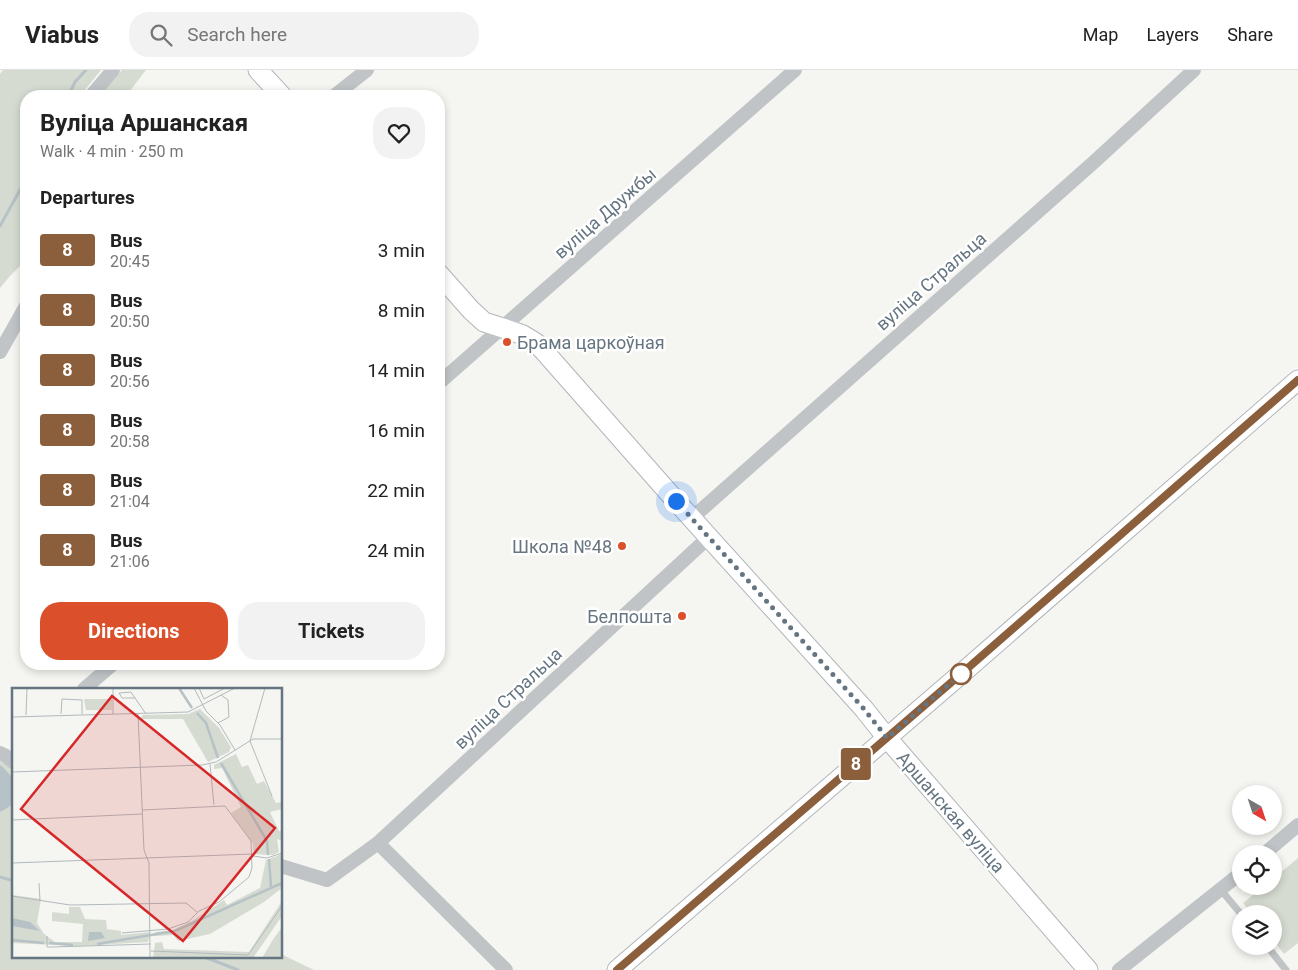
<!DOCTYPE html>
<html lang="en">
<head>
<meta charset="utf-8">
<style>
	body { margin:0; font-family:Roboto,sans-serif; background:#f2f2f2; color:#222; height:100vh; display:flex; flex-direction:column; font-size:19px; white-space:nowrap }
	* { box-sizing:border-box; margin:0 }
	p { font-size:16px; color:#767676 }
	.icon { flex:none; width:28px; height:28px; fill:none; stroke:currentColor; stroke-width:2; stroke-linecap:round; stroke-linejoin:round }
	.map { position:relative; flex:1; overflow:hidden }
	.side { position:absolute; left:20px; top:20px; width:425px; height:580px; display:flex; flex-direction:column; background:#fff; border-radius:20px; box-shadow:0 2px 8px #0003 }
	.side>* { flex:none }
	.badge { padding:0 10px; border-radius:4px; font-size:18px; line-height:32px }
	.needle { width:32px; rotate:141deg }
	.controls { position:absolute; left:1232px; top:715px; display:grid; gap:10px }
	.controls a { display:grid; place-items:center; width:50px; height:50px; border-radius:50%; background:#fff; box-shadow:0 2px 8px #0003; font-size:25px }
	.you { position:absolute; width:25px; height:25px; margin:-12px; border:4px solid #fff; border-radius:50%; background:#1a73e8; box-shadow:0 0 0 8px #1a73e833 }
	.map>.badge { position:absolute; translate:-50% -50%; box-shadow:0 0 0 2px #fff }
	h2 { padding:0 20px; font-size:19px; line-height:45px }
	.round { display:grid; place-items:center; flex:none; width:52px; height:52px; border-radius:20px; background:#f2f2f2 }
	.summary { display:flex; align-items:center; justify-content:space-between; height:85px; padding:0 20px }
	h1 { font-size:24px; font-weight:700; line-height:38px }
	.primary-button { display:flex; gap:10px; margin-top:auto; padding:10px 20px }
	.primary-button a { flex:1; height:58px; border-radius:20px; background:#db4f2b; color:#fff; font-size:20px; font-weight:700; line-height:58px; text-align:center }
	.primary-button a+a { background:#f2f2f2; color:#222 }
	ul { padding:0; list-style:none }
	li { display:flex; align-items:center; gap:15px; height:60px; padding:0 20px }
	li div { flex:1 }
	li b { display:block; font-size:19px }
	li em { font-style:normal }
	li .badge { min-width:55px; font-weight:700; text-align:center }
	header { display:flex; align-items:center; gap:30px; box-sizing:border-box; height:70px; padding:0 25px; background:#fff; border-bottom:1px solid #e0e0e0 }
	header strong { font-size:24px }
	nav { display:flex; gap:28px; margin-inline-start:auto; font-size:18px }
	.search { width:350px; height:45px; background:#f2f2f2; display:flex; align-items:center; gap:12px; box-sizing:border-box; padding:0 18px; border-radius:20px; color:#767676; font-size:19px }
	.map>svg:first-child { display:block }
</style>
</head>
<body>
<header>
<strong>Viabus</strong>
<div class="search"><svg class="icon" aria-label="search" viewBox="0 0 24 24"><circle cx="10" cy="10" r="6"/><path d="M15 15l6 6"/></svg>Search here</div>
<nav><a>Map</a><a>Layers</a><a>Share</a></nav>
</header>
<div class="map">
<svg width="1298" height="900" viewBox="0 0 1298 900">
	<rect width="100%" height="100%" fill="#f5f5f1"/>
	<path fill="#d6dbd2" d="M3,0H101L80,26H26V190L10,206L0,218V4Z
		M122,0H146L126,26H99Z
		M0,691L4,693L14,703V886H281V884L314,900H0Z
		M1298,788V873L1284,884L1274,871V844H1252L1243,833L1264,816H1274V808Z"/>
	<path fill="#b6c2c6" d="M0,695C16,708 14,714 14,732L9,737L0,742Z"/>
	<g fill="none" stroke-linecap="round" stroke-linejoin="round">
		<path stroke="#b6c2c6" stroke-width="3" d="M68,26L75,12L86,0
			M0,156L26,109
			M0,807L14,811
			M202,886L238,900"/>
		<defs>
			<path id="secondary" d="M258,0L282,26
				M439,204L471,240L484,252L503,258L523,265L536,273L543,280L676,431L864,639L887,668L1088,900
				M617,900L961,604L1298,310"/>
		</defs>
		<use href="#secondary" stroke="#b0b6ba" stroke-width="21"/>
		<path stroke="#c0c4c7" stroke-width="7" d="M1221,820L1241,844
			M1267,876L1286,900"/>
		<path stroke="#c0c4c7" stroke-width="14" d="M91,26L113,0
			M334,26L367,0
			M0,282L26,236
			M439,313L795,0
			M692,448L1094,92L1194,0
			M84,619L113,594
			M0,683L6,686L14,693
			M378,773L506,900
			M1264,784L1298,755
			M281,796L327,810L378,773L709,467
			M1119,900L1241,803"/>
		<use href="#secondary" stroke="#fff" stroke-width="19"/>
	</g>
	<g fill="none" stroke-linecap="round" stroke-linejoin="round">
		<defs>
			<path id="line" d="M617,900L961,604L1298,310"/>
		</defs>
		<use href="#line" stroke="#fff" stroke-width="11"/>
		<use href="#line" stroke="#8b5e3c" stroke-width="8"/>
		<path stroke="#657581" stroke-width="5" stroke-dasharray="0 9" d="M676,431L864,639L887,668L961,604"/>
	</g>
	<g fill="#db4f2b" stroke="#fff" stroke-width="2">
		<circle cx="507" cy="272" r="5"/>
		<circle cx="622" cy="476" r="5"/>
		<circle cx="682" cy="546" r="5"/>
	</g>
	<circle fill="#fff" stroke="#8b5e3c" stroke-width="2.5" cx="961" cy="604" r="10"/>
	<g text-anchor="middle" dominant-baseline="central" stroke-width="5" stroke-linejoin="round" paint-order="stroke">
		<g font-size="18" fill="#657581" stroke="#fff">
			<text transform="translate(605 143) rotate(-41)">вуліца Дружбы</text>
			<text transform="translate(931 211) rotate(-41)">вуліца Стральца</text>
			<text transform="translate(508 628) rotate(-43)">вуліца Стральца</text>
			<text transform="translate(951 742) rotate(49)">Аршанская вуліца</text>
		</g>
		<g font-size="18" fill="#657581" stroke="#fff" text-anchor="end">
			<text x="517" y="272" text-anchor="start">Брама царкоўная</text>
			<text x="612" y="476">Школа №48</text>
			<text x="672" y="546">Белпошта</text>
		</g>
	</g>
	<g transform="translate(12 618)">
		<rect width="270" height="270" fill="#f5f5f1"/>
		<path d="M72,11H100V22H74ZM188,21L207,40L219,59L217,64L196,74L171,31H128L131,27L176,26ZM224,66L230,79L236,77L245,96L252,93L264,115L270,114V121L258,124L267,143H270V153L265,151L267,164L261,167L242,166L241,156L219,125L229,119L210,80L202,81V77ZM270,166V200L252,214L198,246L166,253L161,247L143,248V244L161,242L180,233L212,212L215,217L248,200L254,172ZM0,207L29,211L25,235L32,246L43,254H70L71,236L40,233V224L57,226V219H68L73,231L94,232L95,241L109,243V247L138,244L136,254L66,258L0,255ZM270,213V228L241,270H141L143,255L150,254L152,261L237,264ZM270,239V270H250L260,253Z" fill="#d6dbd2"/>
		<path d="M0,230L18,234L28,243L0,238ZM77,244H89L93,250L76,253Z" fill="#b6c2c6"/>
		<path fill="none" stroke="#b6c2c6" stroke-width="2.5" d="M167,0L180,20M185,25L194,35L206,70M209,75L255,153L256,167M257,171L259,199M0,252L32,255M37,255L61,257M85,256L163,243L270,195"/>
		<path fill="none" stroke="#b2babd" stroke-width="1" d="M101,0V26M182,0L194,23L208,37L223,62M187,0L192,11L213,0M123,10L119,4L107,5L110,10H123L134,26M49,26L50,11L70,12V26M126,26L132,162L137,175L138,270M14,27L15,0M0,29L176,24L223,0M206,35L217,29L216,12L209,7M238,53L260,108M238,53L253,0M198,76L202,117M0,84L190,77L204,74L241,51H270M0,132L130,126M241,168L255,170L270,165M0,175L240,166M27,195L28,213M0,208L58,217L174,215L185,224M110,245L156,241L176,234L187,223L207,214L237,189L240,180L239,153L213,118L130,122M35,248V259H40L139,256M139,263L236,267L270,218"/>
		<path fill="#d62828" fill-opacity="0.15" stroke="#d62828" stroke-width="2.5" d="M100,8L263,140L171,253L9,121Z"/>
		<rect width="270" height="270" fill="none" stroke="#657581" stroke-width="2.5"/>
	</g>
</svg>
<div class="controls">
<a><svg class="needle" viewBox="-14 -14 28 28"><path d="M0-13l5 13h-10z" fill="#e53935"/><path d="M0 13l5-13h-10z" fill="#767676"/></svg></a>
<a><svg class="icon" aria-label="locate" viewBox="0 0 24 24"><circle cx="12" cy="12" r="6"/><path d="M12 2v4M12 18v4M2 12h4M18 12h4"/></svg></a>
<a><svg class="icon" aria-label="layers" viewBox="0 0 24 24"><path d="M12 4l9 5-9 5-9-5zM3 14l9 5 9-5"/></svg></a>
</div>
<div class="you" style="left:676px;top:431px"></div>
<b class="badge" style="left:856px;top:694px;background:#8b5e3c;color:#fff">8</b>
<section class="side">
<div class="summary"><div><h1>Вуліца Аршанская</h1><p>Walk · 4 min · 250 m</p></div><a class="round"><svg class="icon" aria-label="heart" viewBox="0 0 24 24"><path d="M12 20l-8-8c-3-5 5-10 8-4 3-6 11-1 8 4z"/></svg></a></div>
<h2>Departures</h2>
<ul>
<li><span class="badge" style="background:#8b5e3c;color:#fff">8</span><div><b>Bus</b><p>20:45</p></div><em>3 min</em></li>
<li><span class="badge" style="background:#8b5e3c;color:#fff">8</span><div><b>Bus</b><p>20:50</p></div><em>8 min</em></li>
<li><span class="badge" style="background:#8b5e3c;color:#fff">8</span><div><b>Bus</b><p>20:56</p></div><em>14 min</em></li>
<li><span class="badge" style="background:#8b5e3c;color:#fff">8</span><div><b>Bus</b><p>20:58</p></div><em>16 min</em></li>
<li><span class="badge" style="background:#8b5e3c;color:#fff">8</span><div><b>Bus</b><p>21:04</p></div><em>22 min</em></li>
<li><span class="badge" style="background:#8b5e3c;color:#fff">8</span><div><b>Bus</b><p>21:06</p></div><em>24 min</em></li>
</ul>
<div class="primary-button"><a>Directions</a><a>Tickets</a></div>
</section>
</div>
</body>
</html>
